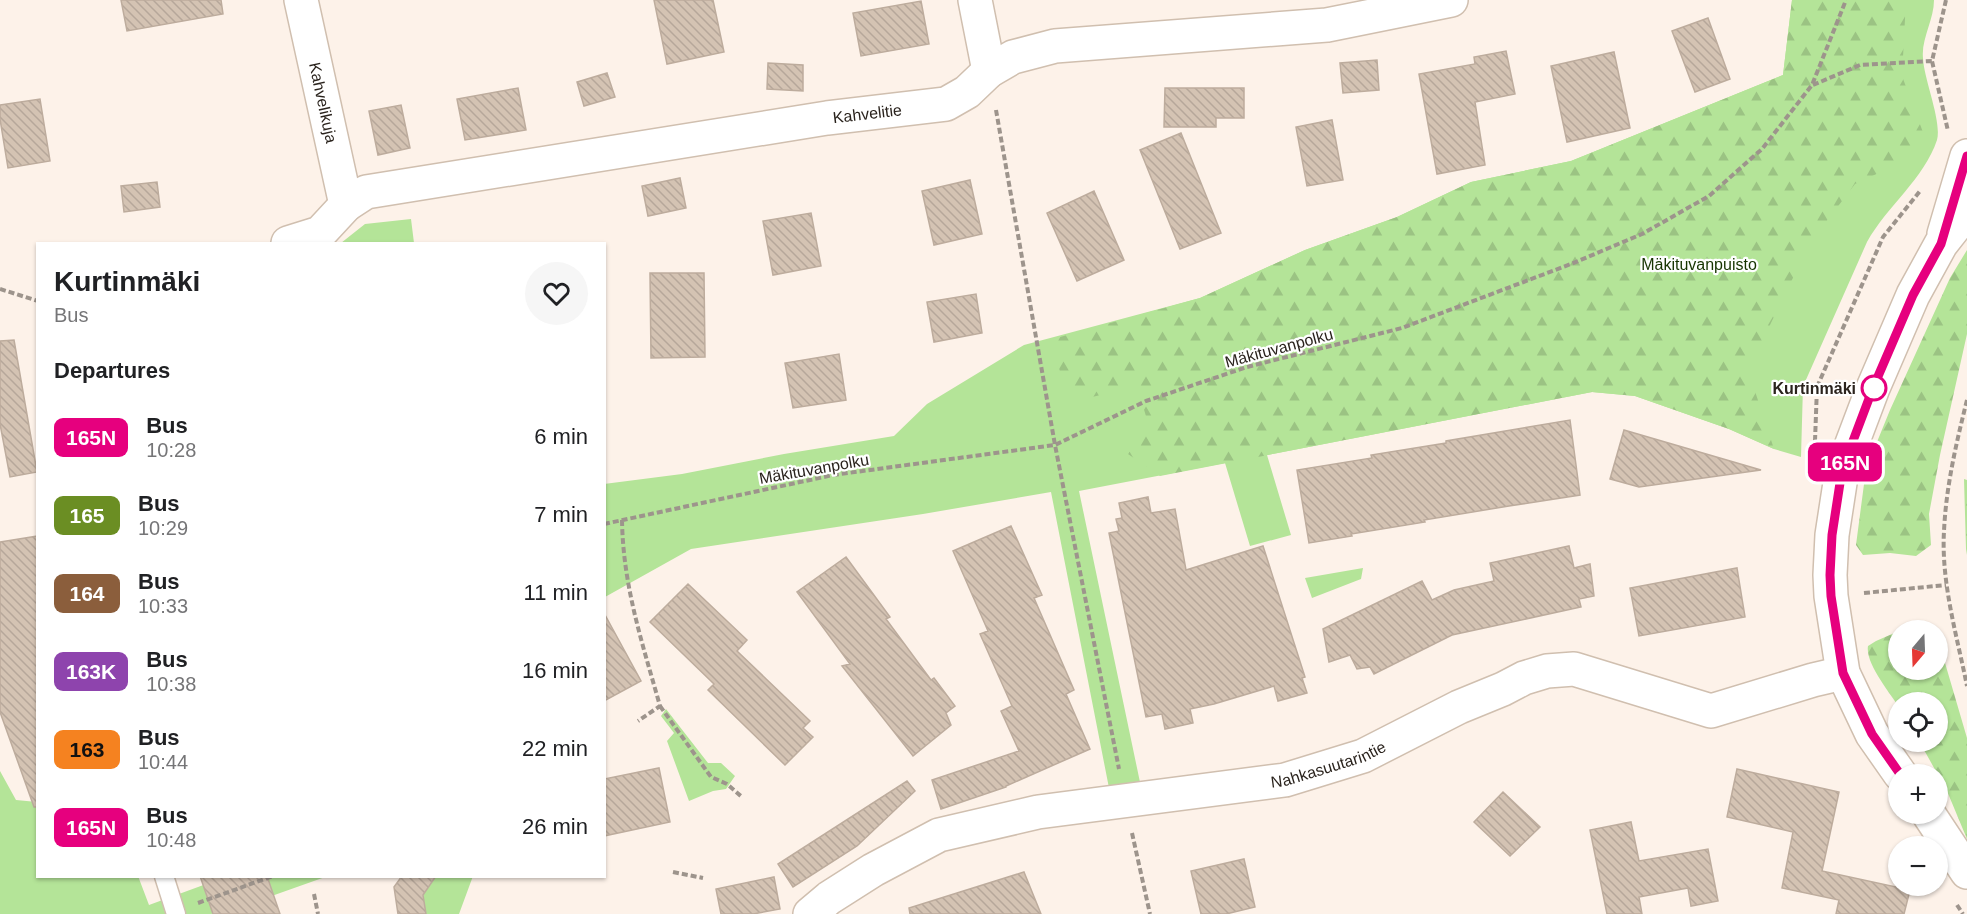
<!DOCTYPE html>
<html lang="en">
<head>
<meta charset="utf-8">
<style>
	body { margin:0; font-family:Arial,sans-serif; background:#f6f6f6; color:#202124; height:100vh; display:flex; flex-direction:column; font-size:22px; white-space:nowrap }
	* { box-sizing:border-box; margin:0 }
	p { font-size:20px; color:#757577 }
	.icon { flex:none; width:33px; height:33px; fill:none; stroke:currentColor; stroke-width:2; stroke-linecap:round; stroke-linejoin:round }
	.map { position:relative; flex:1; overflow:hidden }
	.details { position:absolute; left:36px; top:242px; width:570px; height:636px; display:flex; flex-direction:column; background:#fff; border-radius:0px; box-shadow:0 2px 4px #0004 }
	.details>* { flex:none }
	.badge { padding:0 12px; border-radius:9px; font-size:21px; line-height:39px }
	.needle { width:39px; rotate:199deg }
	.fabs { position:absolute; left:1888px; top:620px; display:grid; gap:12px }
	.fabs a { display:grid; place-items:center; width:60px; height:60px; border-radius:50%; background:#fff; box-shadow:0 2px 4px #0004; font-size:30px }
	.map>.badge { position:absolute; translate:-50% -50%; box-shadow:0 0 0 3px #fff }
	h2 { padding:0 18px; font-size:22px; line-height:54px }
	.round { display:grid; place-items:center; flex:none; width:63px; height:63px; border-radius:32px; background:#f6f6f6 }
	.head { display:flex; align-items:center; justify-content:space-between; height:102px; padding:0 18px }
	h1 { font-size:28px; font-weight:700; line-height:45px }
	ul { padding:0; list-style:none }
	li { display:flex; align-items:center; gap:18px; height:78px; padding:0 18px }
	li div { flex:1 }
	li b { display:block; font-size:22px }
	li em { font-style:normal }
	li .badge { min-width:66px; font-weight:700; text-align:center }
	.map>svg:first-child { display:block }
</style>
</head>
<body>
<div class="map">
<svg width="1967" height="914" viewBox="0 0 1967 914">
	<defs>
		<pattern id="forest-firs" width="22" height="20" patternUnits="userSpaceOnUse" patternTransform="scale(1.5)"><rect width="22" height="20" fill="#b4e498"/><path d="M5 1l3.5 6h-7zM16 11l3.5 6h-7z" fill="#9bc383"/></pattern>
		<pattern id="building-back-hatch" width="6" height="6" patternUnits="userSpaceOnUse" patternTransform="scale(1.5)"><rect width="6" height="6" fill="#d4c3b3"/><path d="M-1 5l2 2M0 0l6 6M5-1l2 2" fill="none" stroke="#b6a79a"/></pattern>
	</defs>
	<rect width="100%" height="100%" fill="#fdf2e9"/>
	<path fill="#b4e498" d="M1792,0H1934C1934,20 1921,39 1923,58C1924,80 1942,121 1937,140C1924,179 1887,206 1867,242L1805,382L1803,386L1801,457L1774,449L1729,429L1635,396L1592,392L1267,455L1291,535L1250,546L1225,463L1079,491L1141,787L1109,788L1051,492L923,514L691,549L605,597L604,484L682,474L784,454L894,436L927,404L1024,345L1200,298L1305,250L1397,217L1471,182L1571,161L1783,75Z
		M411,219L414,243H341L365,224Z
		M1363,568L1361,579L1312,598L1305,578Z
		M666,709L708,763H721L735,776L726,789L713,791L689,801L667,741L674,733L661,716Z
		M0,771L16,800L37,802L38,876H138L149,905L228,876H328L221,914H0Z
		M436,876H473L459,914H426L423,895Z"/>
	<path fill="url(#forest-firs)" d="M1792,0H1906L1902,76L1924,135L1900,163L1855,184L1810,243L1748,370L1774,449L1729,429L1635,396L1592,392L1160,476L1128,454L1148,423L1140,396L1123,388C1113,390 1101,396 1090,397C1060,400 1058,361 1053,339L1200,298L1305,250L1397,217L1471,182L1571,161L1783,75Z
		M1967,250V334L1940,455L1929,514L1931,545L1916,556L1890,553L1863,555L1856,545L1866,469L1890,410L1950,278Z
		M1964,479L1967,480V555L1966,549Z
		M1924,621L1935,630H1902Z
		M1899,631V669H1938V639L1967,738V839L1947,791L1919,741H1938V702H1899V707C1890,693 1865,663 1868,646L1876,641Z"/>
	<path fill="url(#building-back-hatch)" stroke="#bdac9d" stroke-width="1.5" d="M121,0H221L223,14L127,31Z
		M654,0H713L724,52L667,64Z
		M921,1L929,44L861,56L853,13Z
		M1708,18L1730,79L1695,92L1672,31Z
		M1506,51L1515,94L1475,102L1485,165L1437,174L1419,74L1475,64L1474,57Z
		M1614,52L1630,128L1567,142L1551,66Z
		M1377,60L1379,90L1343,93L1340,63Z
		M768,63L803,65V91L767,89Z
		M607,73L615,97L584,106L577,82Z
		M518,88L526,130L465,140L457,99Z
		M1165,88H1244V118H1216V127H1164Z
		M40,99L50,161L8,168L0,119V105Z
		M401,105L410,148L378,155L369,111Z
		M1332,120L1343,180L1307,186L1296,127Z
		M1181,133L1221,233L1180,249L1140,150Z
		M680,178L686,208L648,216L642,186Z
		M970,180L982,234L934,245L922,191Z
		M157,182L160,207L124,212L121,186Z
		M1094,191L1124,260L1077,281L1047,213Z
		M811,213L821,266L773,275L763,221Z
		M650,273H704L705,357L651,358Z
		M976,294L982,333L934,342L927,302Z
		M14,340L37,472L10,477L0,424V341Z
		M839,354L846,400L793,408L785,363Z
		M1570,420L1580,495L1509,506L1424,520L1425,522L1351,534L1352,536L1309,543L1297,470L1372,458L1371,455L1446,443V441Z
		M1624,430L1761,470L1639,487L1610,479Z
		M1148,497L1151,513L1175,509L1186,570L1263,546L1305,677L1302,678L1307,693L1278,701L1274,686L1214,704L1190,709L1193,723L1165,729L1162,714L1146,717L1109,533L1119,531L1116,519L1122,518L1119,503Z
		M1011,526L1042,595L1034,598L1074,690L1066,694L1090,749L1006,786V787L941,809L932,780L1019,751L1001,711L1012,706L980,634L988,631L953,551Z
		M38,536V807H34L0,712V542Z
		M1569,546L1574,568L1590,564L1594,596L1579,599L1581,607L1452,635L1374,674L1370,667L1357,669L1350,655L1329,662L1323,629L1422,581L1432,600L1454,590L1494,581L1490,563Z
		M846,557L890,617L886,619L931,680L934,678L955,706L946,713L951,725L913,756L842,666L850,664L797,592Z
		M1737,568L1745,617L1639,636L1630,588Z
		M688,584L747,640L737,651L810,721L803,728L813,737L785,765L708,690L714,684L650,622Z
		M604,613L641,681L604,701Z
		M659,768L670,822L604,836V779Z
		M1737,769L1839,792L1822,871L1910,890L1904,914H1836L1839,900L1782,888L1793,832L1727,817Z
		M907,781L915,791L857,846L793,887L778,864Z
		M1503,792L1540,827L1510,856L1474,822Z
		M1631,822L1639,861L1708,849L1718,901L1691,906L1688,888L1639,897L1642,914H1607L1590,830Z
		M1244,859L1255,907L1226,914H1201L1191,871Z
		M1024,872L1041,914H910L909,908Z
		M200,876H267L280,914H213Z
		M402,876H436L423,895L426,914H398L394,887Z
		M774,877L780,909L753,914H721L716,889Z"/>
	<g fill="none" stroke-linecap="round" stroke-linejoin="round">
		<defs>
			<path id="lane" d="M164,876L176,914"/>
			<g id="street">
				<path id="s1" d="M301,0L346,205"/>
				<path d="M975,0L989,71"/>
				<path id="s2" d="M288,243L320,233L346,205L366,192L827,118L946,104L967,92L989,71L1013,57L1055,46L1327,25L1451,0"/>
				<path id="s3" d="M810,914L829,898L873,870L939,835L1038,812L1285,780L1363,756L1459,707L1503,689L1524,678L1547,671L1574,669L1711,711L1813,680L1843,673"/>
			</g>
			<path id="secondary" d="M1944,234L1967,156
				M1900,774L1872,734L1843,673L1831,596L1830,575L1832,535L1842,470L1873,388L1913,295L1941,244L1967,211
				M1928,813L1967,872"/>
		</defs>
		<use href="#lane" stroke="#d0bfaf" stroke-width="21"/>
		<use href="#street" stroke="#d0bfaf" stroke-width="36"/>
		<use href="#secondary" stroke="#d0bfaf" stroke-width="36"/>
		<path stroke="#9d948c" stroke-width="4" stroke-dasharray="6 3" stroke-linecap="butt" d="M1946,0L1932,61L1948,131
			M1813,85L1860,65L1932,61
			M996,110L1055,445L1119,769
			M0,289L38,301
			M1967,400C1956,444 1946,487 1944,531C1941,583 1957,636 1967,686
			M1815,441L1817,387L1883,237L1920,191
			M622,520C623,586 642,642 660,706L638,721
			M604,524L833,475L1055,445L1146,401L1247,367L1402,328L1571,264L1642,234L1709,196L1762,149L1812,85L1846,0
			M1864,593L1946,585
			M660,706L711,777L727,784L742,797
			M1132,833L1150,914
			M673,872L703,878
			M314,894L318,914
			M198,903L273,876
			M1957,905L1963,914"/>
		<use href="#lane" stroke="#fff" stroke-width="18"/>
		<use href="#street" stroke="#fff" stroke-width="33"/>
		<use href="#secondary" stroke="#fff" stroke-width="33"/>
	</g>
	<g fill="none" stroke-linecap="round" stroke-linejoin="round">
		<defs>
			<path id="line" d="M1900,774L1872,734L1843,673L1831,596L1830,575L1832,535L1842,470L1873,388L1913,295L1941,244L1967,156"/>
		</defs>
		<use href="#line" stroke="#fff" stroke-width="14"/>
		<use href="#line" stroke="#e6007e" stroke-width="9"/>
	</g>
	<circle fill="#fff" stroke="#e6007e" stroke-width="3" cx="1874" cy="388" r="12"/>
	<g text-anchor="middle" dominant-baseline="central" stroke-width="4.5" stroke-linejoin="round" paint-order="stroke">
		<g font-size="16" fill="#2a231d" stroke="#fff">
			<text stroke="none"><textPath href="#s1" startOffset="105">Kahvelikuja</textPath></text>
			<text stroke="none"><textPath href="#s2" startOffset="603">Kahvelitie</textPath></text>
			<text transform="translate(1279 348) rotate(-15)">Mäkituvanpolku</text>
			<text transform="translate(814 469) rotate(-10)">Mäkituvanpolku</text>
			<text stroke="none"><textPath href="#s3" startOffset="548">Nahkasuutarintie</textPath></text>
		</g>
		<g font-size="16" fill="#163400" stroke="#fff">
			<text x="1699" y="264">Mäkituvanpuisto</text>
		</g>
		<g font-size="16" font-weight="bold" fill="#2a231d" stroke="#fff" text-anchor="end">
			<text x="1856" y="388">Kurtinmäki</text>
		</g>
	</g>
</svg>
<div class="fabs">
<a><svg class="needle" viewBox="-14 -14 28 28"><path d="M0-13l5 13h-10z" fill="#e53935"/><path d="M0 13l5-13h-10z" fill="#757577"/></svg></a>
<a><svg class="icon" aria-label="locate" viewBox="0 0 24 24"><circle cx="12" cy="12" r="6"/><path d="M12 2v4M12 18v4M2 12h4M18 12h4"/></svg></a>
<a>+</a>
<a>−</a>
</div>
<b class="badge" style="left:1845px;top:462px;background:#e6007e;color:#fff">165N</b>
<section class="details">
<div class="head"><div><h1>Kurtinmäki</h1><p>Bus</p></div><a class="round"><svg class="icon" aria-label="heart" viewBox="0 0 24 24"><path d="M12 20l-8-8c-3-5 5-10 8-4 3-6 11-1 8 4z"/></svg></a></div>
<h2>Departures</h2>
<ul>
<li><span class="badge" style="background:#e6007e;color:#fff">165N</span><div><b>Bus</b><p>10:28</p></div><em>6 min</em></li>
<li><span class="badge" style="background:#6b8e23;color:#fff">165</span><div><b>Bus</b><p>10:29</p></div><em>7 min</em></li>
<li><span class="badge" style="background:#8b5e3c;color:#fff">164</span><div><b>Bus</b><p>10:33</p></div><em>11 min</em></li>
<li><span class="badge" style="background:#8e44ad;color:#fff">163K</span><div><b>Bus</b><p>10:38</p></div><em>16 min</em></li>
<li><span class="badge" style="background:#f58220;color:#111">163</span><div><b>Bus</b><p>10:44</p></div><em>22 min</em></li>
<li><span class="badge" style="background:#e6007e;color:#fff">165N</span><div><b>Bus</b><p>10:48</p></div><em>26 min</em></li>
</ul>
</section>
</div>
</body>
</html>
